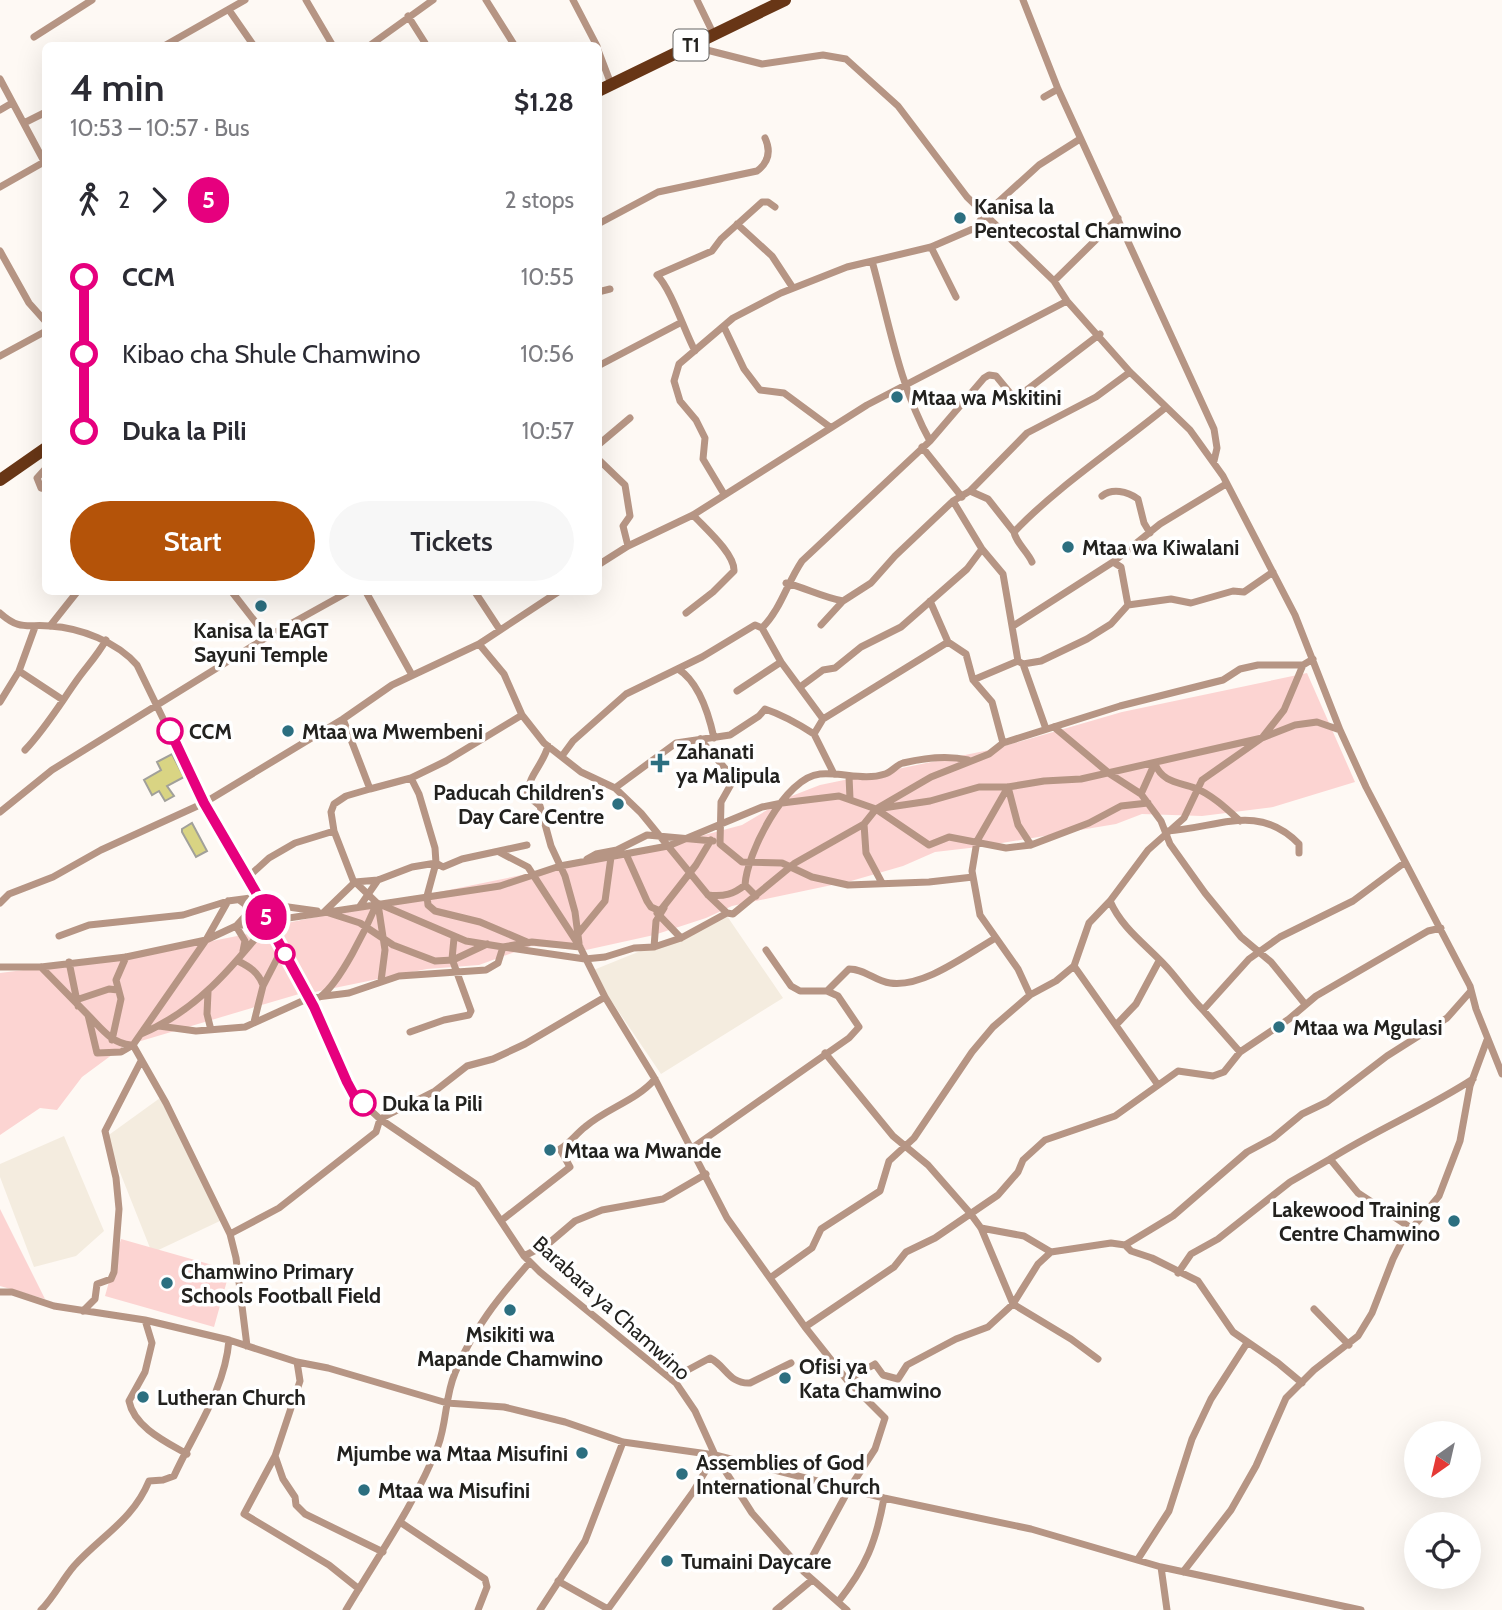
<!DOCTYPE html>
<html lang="en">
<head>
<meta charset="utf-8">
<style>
	body { margin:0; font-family:Cabin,sans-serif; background:#f7f7f7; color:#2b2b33; height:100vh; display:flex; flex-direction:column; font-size:26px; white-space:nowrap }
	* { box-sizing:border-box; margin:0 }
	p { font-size:23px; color:#7c7c81 }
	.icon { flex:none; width:38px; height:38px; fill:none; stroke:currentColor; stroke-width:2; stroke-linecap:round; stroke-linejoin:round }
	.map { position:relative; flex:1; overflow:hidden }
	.details { position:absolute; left:42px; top:42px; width:560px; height:553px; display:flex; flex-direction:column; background:#fff; border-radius:10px; box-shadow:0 7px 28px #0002 }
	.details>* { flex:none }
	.badge { padding:0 14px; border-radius:23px; font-size:24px; line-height:46px }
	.needle { width:46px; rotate:214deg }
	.buttons { position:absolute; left:1404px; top:1421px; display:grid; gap:14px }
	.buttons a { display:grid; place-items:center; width:77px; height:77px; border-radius:50%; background:#fff; box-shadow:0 7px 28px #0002; font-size:35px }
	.map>.badge { position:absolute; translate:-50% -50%; box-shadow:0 0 0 4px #fff }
	.legs { display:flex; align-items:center; gap:10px; height:77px; padding:0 28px; font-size:23px }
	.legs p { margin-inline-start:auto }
	.overview { display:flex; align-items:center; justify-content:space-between; height:119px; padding:0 28px }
	h1 { font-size:38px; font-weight:600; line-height:52px }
	.cta { display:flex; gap:14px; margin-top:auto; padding:14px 28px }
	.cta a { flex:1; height:80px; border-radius:42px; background:#b45309; color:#fff; font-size:28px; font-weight:600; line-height:80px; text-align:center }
	.cta a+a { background:#f7f7f7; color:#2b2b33 }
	ul { padding:0 28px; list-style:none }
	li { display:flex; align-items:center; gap:24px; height:77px; font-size:26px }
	li i { display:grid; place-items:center; width:10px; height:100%; margin:0 9px; background:currentColor }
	li i::after { content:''; width:18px; height:18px; margin:-9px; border:5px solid; border-radius:50%; background:#fff }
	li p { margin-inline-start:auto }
	li:first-child i { background:linear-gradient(#0000 50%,currentColor 0) }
	li:last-child i { background:linear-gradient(currentColor 50%,#0000 0) }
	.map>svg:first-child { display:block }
</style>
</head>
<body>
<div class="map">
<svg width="1502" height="1610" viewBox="0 0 1502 1610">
	<rect width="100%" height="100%" fill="#fef9f4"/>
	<path fill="#f4ecdf" d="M727,916L783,998L661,1074L591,971Z
		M160,1098L222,1220L152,1253L106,1137Z
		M64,1136L104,1231L76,1256L34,1267L0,1177V1164Z"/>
	<path fill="#fcd4d2" d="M1307,673L1355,782L1273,807L1202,816L1142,814L1116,824L978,847L935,852L903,866L851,881L732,906L706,918L654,935L586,950L531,946L479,965L427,969L305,994L272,926L659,847L742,825L789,797L820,785L994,749L1122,712Z
		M267,930L299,994L124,1046L82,1077L57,1110L40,1108L0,1135V973L142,955Z
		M0,1209L45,1299L0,1286Z
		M121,1239L230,1270L214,1327L105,1296Z"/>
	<path fill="#d9d483" stroke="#a1a09a" stroke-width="2" d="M172,754L184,777L167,786L174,796L165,801L159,791L152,795L144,780L161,770L157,762Z
		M192,823L207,851L196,857L182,832V829Z"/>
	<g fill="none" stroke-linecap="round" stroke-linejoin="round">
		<path stroke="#b69584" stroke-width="7" d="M306,0L333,46
			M486,0L515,46
			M573,0L597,46
			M697,0L713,33
			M1023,0L1058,89L1214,429L1217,448L1214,461
			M229,10L254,46
			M408,16L427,46
			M34,37L92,0
			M164,46L245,0
			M369,46L433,0
			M691,46L762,64L823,55L846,59L898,106L967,197L1054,281L1067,301L1130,372L1190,430L1223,476L1295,615L1340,730L1366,787L1470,986L1476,1009L1502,1074
			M598,50L611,84
			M0,79L46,165
			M1044,97L1058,89
			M0,110L12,103
			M24,123L46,112
			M0,187L44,162
			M598,224L658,192L757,171C769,162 771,151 765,138
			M737,224L772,256L793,288
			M931,247L956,297
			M0,251L29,303L46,322
			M872,261C889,322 899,385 930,441
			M1054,281L1118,218
			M598,292L610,289
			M724,327L744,369L760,390L784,393L830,427
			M695,351C684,330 671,289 657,275L712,251L721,239L762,202H768L775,207
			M0,356L46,331
			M598,366L680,323
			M598,445L630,418
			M922,447L962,497
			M598,459L625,485L630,516L623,526L628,546
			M46,468L37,478L41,488L46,489
			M970,491L988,499L1014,532C1016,543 1027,551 1032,562
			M724,494L703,459L705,438L696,420L680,401L674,381L679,364L733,318L781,293L847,267L931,247L975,228L984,215L1039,165L1080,139
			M1102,496C1112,488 1127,491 1138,499L1144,523L1150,533
			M953,501L982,549L1003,574L1018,661L1023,664L1046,729
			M1014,532C1058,486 1115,449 1165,408
			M1113,562L1121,567L1128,605
			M598,565L628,546L693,515L867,405L1067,301
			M786,583C806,588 822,597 843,601L871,583L895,556L953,501L970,491L1027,433L1096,397L1130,372
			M232,592L267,637
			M366,592L412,675
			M475,592L500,630
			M930,601L948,642L966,654L973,680L992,702L1003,743
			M0,613C20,631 27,624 50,626C81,628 117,642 137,665L204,803L257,894L271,928L314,1007L354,1095L380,1119L477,1185L524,1256L540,1272L676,1383L695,1411L715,1455L752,1513L804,1572L847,1610
			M686,613L713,592L734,571C735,554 705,528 693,515
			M821,625L843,601
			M50,626L77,592
			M1013,626L1113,562L1160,524L1226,484
			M479,644L504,674L522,715L544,743L581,772L615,788L641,813L708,895L727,913L733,914L795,863L864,824L876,809L930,801L979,787H1008L1044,781L1081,779L1262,738L1284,710L1303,665
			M1023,664L1041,661L1087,639L1111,624L1128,605L1171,599L1191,603L1233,591L1244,592L1273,572
			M678,669C699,682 709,715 714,738
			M19,671L63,700
			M973,680L1018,661
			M800,687L823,670L835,668L861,647L901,627L967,569L982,549
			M737,691L781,662
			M0,702L19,671L35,627
			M343,719L370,789L346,796L334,804L331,812L334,831L353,880L377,903L466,941L503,947L532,942L580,947
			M823,719L948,642
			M1054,727L1110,774L1141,794L1161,821L1170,844L1205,893L1241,937L1271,962L1305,1004
			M700,739L734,779L721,802L720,844L742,862L782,863L812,877L848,885L929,882L973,877
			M548,746C543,765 529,774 527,795L540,806L551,846L565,876L575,912L579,943
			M25,750C45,729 60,704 77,680C87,666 97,656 106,640
			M562,756L573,741L626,694L702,657L755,625L762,628
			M1155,764C1163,783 1179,782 1195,788C1211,794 1228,810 1240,821
			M834,774L814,734L823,719L781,662L762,628C781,609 787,583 802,561L930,441L984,378L989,375L996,376L1015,399L1100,334
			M849,776L850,799
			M411,778L419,794L435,848L436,863L427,896L428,905L435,911L480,922L527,942
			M1008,787L977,841L972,871L980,915L1018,969L1030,995
			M1008,787L1018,825L1031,845
			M615,788L676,743L730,735L759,716L765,709C783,715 797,723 814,734
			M370,789L411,778L446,761L522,715
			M1141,794L1154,765
			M876,809L929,845L949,837L1006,848L1031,845L1089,823L1121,806L1148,803
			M0,812L52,770L267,637L348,592
			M864,824L866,853L882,883
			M1167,831C1218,828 1258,802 1299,844V853
			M499,852L528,867L580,947L605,997L655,1079L727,1218L805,1327L847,1380L885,1418L875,1449L849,1489L804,1572
			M626,854L647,901L651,907L660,911L696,865L711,840
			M587,859L596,854L617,850L647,835L713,841
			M247,878L269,858L295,843L334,831
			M708,895C724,897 734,894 745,885
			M756,896L745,885C747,853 785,777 820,774C842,772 864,781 885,774C892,772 896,765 903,763C924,758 947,755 968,760
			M239,900L246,905L247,914L236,926L245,941L243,951
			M1110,901C1123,931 1151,948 1171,972C1182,985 1191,998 1203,1010L1249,959L1280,937L1353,901L1404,863
			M0,903L9,894L53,877L101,850L204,803L343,719L392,685L479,644L558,592
			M378,904L385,950L381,981
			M360,906L378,880
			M325,911L355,882L378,880L412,867L436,863L443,867L462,859L527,845
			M329,913L360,923L393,945L435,961L453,960L487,944
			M657,913L681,938
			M578,934L605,901L611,857
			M59,936L89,925L183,915L228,901L258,897L281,906L317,911
			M654,947L656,921L664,908
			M238,961C250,967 258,972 263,985
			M69,962L78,1006
			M1074,966L1158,1085
			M0,967H41L126,957L206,940L236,926L500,886L560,866L668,846L762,807L782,803L839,796L876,809L931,777L989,754L1003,743L1120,706L1223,680L1240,669L1258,665H1303L1313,659
			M41,967L88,1015L97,1053L121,1052L133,1045L206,940L228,901
			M827,991L849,969C865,969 875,981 890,983C923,988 966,955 994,939
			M208,992L207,1014L211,1030
			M320,997C340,983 367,927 377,903
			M79,999L109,989L118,990
			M1203,1010L1240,1052
			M88,1015C101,1028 112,1044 131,1045
			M254,1022L263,986L282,949
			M1116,1025L1136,1004L1159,961
			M159,1026L196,1031L245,1027L309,998L349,993L399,976L486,970L498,963L503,947L585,959L605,957L634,948L654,947L681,938L727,913
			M410,1032L444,1020L469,1015L471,1011L452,959L454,938
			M141,1034C196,1011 232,968 268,923
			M112,1040L121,999L116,980L126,957
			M133,1045L166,1103L230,1234L236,1258L247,1346
			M825,1053L893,1136L928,1165L970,1213L981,1228L1013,1304L1071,1339L1098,1359
			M692,1148L849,1038L859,1027L838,996L827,991H800L791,986L766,950
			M502,1220L570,1167L560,1149C570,1143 576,1134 585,1127C607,1108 636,1101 655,1079
			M981,1228L1024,1236L1051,1252
			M1411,1228L1358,1193L1330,1159C1376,1130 1427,1109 1473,1079
			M230,1234L279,1208L376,1132L380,1119L435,1091L467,1066L493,1059L525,1044L605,997
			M1125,1245L1173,1216L1247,1152L1273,1138L1302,1114L1327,1102L1387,1056L1447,1018L1470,992
			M524,1256L548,1244L575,1221L602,1210L663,1199L706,1174
			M1178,1273L1191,1254L1218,1239L1290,1182L1330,1159
			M770,1278L812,1248L821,1229L880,1191L889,1161L914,1138L972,1052L993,1027L1030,995L1056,981L1074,966L1089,923L1110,901L1148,850L1184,818L1202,780L1262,738L1295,725L1317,722L1340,730
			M0,1292H12L54,1306L145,1320L229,1340L297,1362L328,1368L447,1403L504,1407L565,1422L623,1442L715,1455L884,1498L1031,1529L1161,1567L1361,1610
			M1314,1309L1349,1345
			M83,1311L95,1299L97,1284L111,1279L114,1272L119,1209L116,1178L105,1131L141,1061
			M145,1320L152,1343L145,1372L129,1401C134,1427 166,1442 187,1454
			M805,1327L894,1267L906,1252L935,1238L998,1195L1018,1172L1023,1160L1045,1140L1115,1116L1178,1071L1213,1076L1224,1072L1240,1052L1289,1019L1316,996L1428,931L1441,928
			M297,1362L300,1381L275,1456L283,1479L295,1497L296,1505L305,1514L383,1552
			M671,1379L710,1358C726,1366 729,1384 750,1383L791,1363
			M847,1380L875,1364L883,1375L898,1379L907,1365L956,1339L988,1327L1013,1304L1038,1264L1051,1252L1111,1243L1125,1245L1131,1251L1152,1258L1198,1281L1233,1332L1278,1363L1302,1383
			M275,1456L244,1514L329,1565L359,1589
			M400,1522L485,1579L487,1587L478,1610
			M1138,1559L1169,1511L1192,1439L1211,1399L1247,1343
			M1161,1567L1167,1610
			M1183,1572L1231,1510L1256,1466L1286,1398L1314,1370L1358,1336L1372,1313L1393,1259L1403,1239L1439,1196L1460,1141L1470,1086L1487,1040
			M558,1581L608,1609L693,1492L715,1455
			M838,1602C866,1567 876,1542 884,1498
			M41,1610C54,1597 62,1580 74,1566C101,1536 133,1520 149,1481L163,1480L174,1476C194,1432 225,1390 229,1340
			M346,1610C378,1556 415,1504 438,1446C447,1422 445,1396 455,1373C472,1330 500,1296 530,1262
			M540,1610L585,1541L623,1442
			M776,1610L812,1580"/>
		<path stroke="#683616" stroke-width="12" d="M598,91L785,0
			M0,480L46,448"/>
	</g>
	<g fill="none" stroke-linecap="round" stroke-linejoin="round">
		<defs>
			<path id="line-1" d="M170,731L204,803L257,894L268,923L314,1007L347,1082L354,1095L363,1103"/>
		</defs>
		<use href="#line-1" stroke="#fff" stroke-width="16"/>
		<use href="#line-1" stroke="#e6007e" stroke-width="10"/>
	</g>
	<g fill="#2c6f80" stroke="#fff" stroke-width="2.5">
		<circle cx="960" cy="218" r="7"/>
		<circle cx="897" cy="397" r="7"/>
		<circle cx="1068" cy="547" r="7"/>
		<circle cx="261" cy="606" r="7"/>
		<circle cx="288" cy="731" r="7"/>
		<path d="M656.5 752.5h7v7h7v7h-7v7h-7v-7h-7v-7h7z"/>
		<circle cx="618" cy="804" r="7"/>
		<circle cx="1279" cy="1027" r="7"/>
		<circle cx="550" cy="1150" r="7"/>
		<circle cx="1454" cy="1221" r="7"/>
		<circle cx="167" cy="1283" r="7"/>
		<circle cx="510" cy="1310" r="7"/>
		<circle cx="785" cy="1378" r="7"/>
		<circle cx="143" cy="1397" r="7"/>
		<circle cx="582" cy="1453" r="7"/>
		<circle cx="682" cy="1474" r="7"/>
		<circle cx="364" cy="1490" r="7"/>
		<circle cx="667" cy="1561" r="7"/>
	</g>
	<g fill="#fff" stroke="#e6007e" stroke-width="3.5">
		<circle cx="170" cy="731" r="12"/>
		<circle cx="285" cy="954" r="9"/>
		<circle cx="363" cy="1103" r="12"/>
	</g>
	<g text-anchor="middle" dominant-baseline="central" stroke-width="7" stroke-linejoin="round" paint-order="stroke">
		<rect fill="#fff" stroke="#656462" stroke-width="2" x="673.5" y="29.5" width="35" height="31" rx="5"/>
		<g font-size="19" font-weight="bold" fill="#23221f">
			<text x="691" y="45">T1</text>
		</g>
		<g font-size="21" font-weight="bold" fill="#23221f" stroke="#fff" text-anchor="start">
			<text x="974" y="206">Kanisa la<tspan x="974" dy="24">Pentecostal Chamwino</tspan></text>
			<text x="911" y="397">Mtaa wa Mskitini</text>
			<text x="1082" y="547">Mtaa wa Kiwalani</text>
			<text x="261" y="630" text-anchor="middle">Kanisa la EAGT<tspan x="261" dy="24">Sayuni Temple</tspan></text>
			<text x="302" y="731">Mtaa wa Mwembeni</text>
			<text x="676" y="751">Zahanati<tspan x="676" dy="24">ya Malipula</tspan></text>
			<text x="604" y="792" text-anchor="end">Paducah Children's<tspan x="604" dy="24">Day Care Centre</tspan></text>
			<text x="1293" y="1027">Mtaa wa Mgulasi</text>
			<text x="564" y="1150">Mtaa wa Mwande</text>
			<text x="1440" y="1209" text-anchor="end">Lakewood Training<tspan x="1440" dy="24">Centre Chamwino</tspan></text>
			<text x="181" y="1271">Chamwino Primary<tspan x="181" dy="24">Schools Football Field</tspan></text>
			<text x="510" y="1334" text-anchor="middle">Msikiti wa<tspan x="510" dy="24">Mapande Chamwino</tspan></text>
			<text x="799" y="1366">Ofisi ya<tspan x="799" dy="24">Kata Chamwino</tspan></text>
			<text x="157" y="1397">Lutheran Church</text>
			<text x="568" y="1453" text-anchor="end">Mjumbe wa Mtaa Misufini</text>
			<text x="696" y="1462">Assemblies of God<tspan x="696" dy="24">International Church</tspan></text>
			<text x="378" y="1490">Mtaa wa Misufini</text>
			<text x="681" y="1561">Tumaini Daycare</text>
		</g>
		<g font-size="21" font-weight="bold" fill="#23221f" stroke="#fff" text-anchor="start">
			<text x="189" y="731">CCM</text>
			<text x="382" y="1103">Duka la Pili</text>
		</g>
		<g font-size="21" fill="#23221f" stroke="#fff">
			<text transform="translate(612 1308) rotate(42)">Barabara ya Chamwino</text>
		</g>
	</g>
</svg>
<div class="buttons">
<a><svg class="needle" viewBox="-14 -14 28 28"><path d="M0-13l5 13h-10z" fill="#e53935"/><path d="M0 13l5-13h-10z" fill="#7c7c81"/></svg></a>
<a><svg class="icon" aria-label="locate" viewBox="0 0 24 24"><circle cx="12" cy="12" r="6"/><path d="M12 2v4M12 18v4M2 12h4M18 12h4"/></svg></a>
</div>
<b class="badge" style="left:266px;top:917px;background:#e6007e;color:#fff">5</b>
<section class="details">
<div class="overview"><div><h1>4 min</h1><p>10:53 – 10:57 · Bus</p></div><b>$1.28</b></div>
<div class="legs"><svg class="icon" aria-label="walk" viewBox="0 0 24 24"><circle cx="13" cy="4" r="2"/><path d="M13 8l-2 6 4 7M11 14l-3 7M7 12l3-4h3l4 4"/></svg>2<svg class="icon" aria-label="forward" viewBox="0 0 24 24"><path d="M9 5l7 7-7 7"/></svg><b class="badge" style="background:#e6007e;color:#fff">5</b><p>2 stops</p></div>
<ul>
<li><i style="color:#e6007e"></i><b>CCM</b><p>10:55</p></li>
<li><i style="color:#e6007e"></i><span>Kibao cha Shule Chamwino</span><p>10:56</p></li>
<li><i style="color:#e6007e"></i><b>Duka la Pili</b><p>10:57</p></li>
</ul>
<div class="cta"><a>Start</a><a>Tickets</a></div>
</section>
</div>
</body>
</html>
